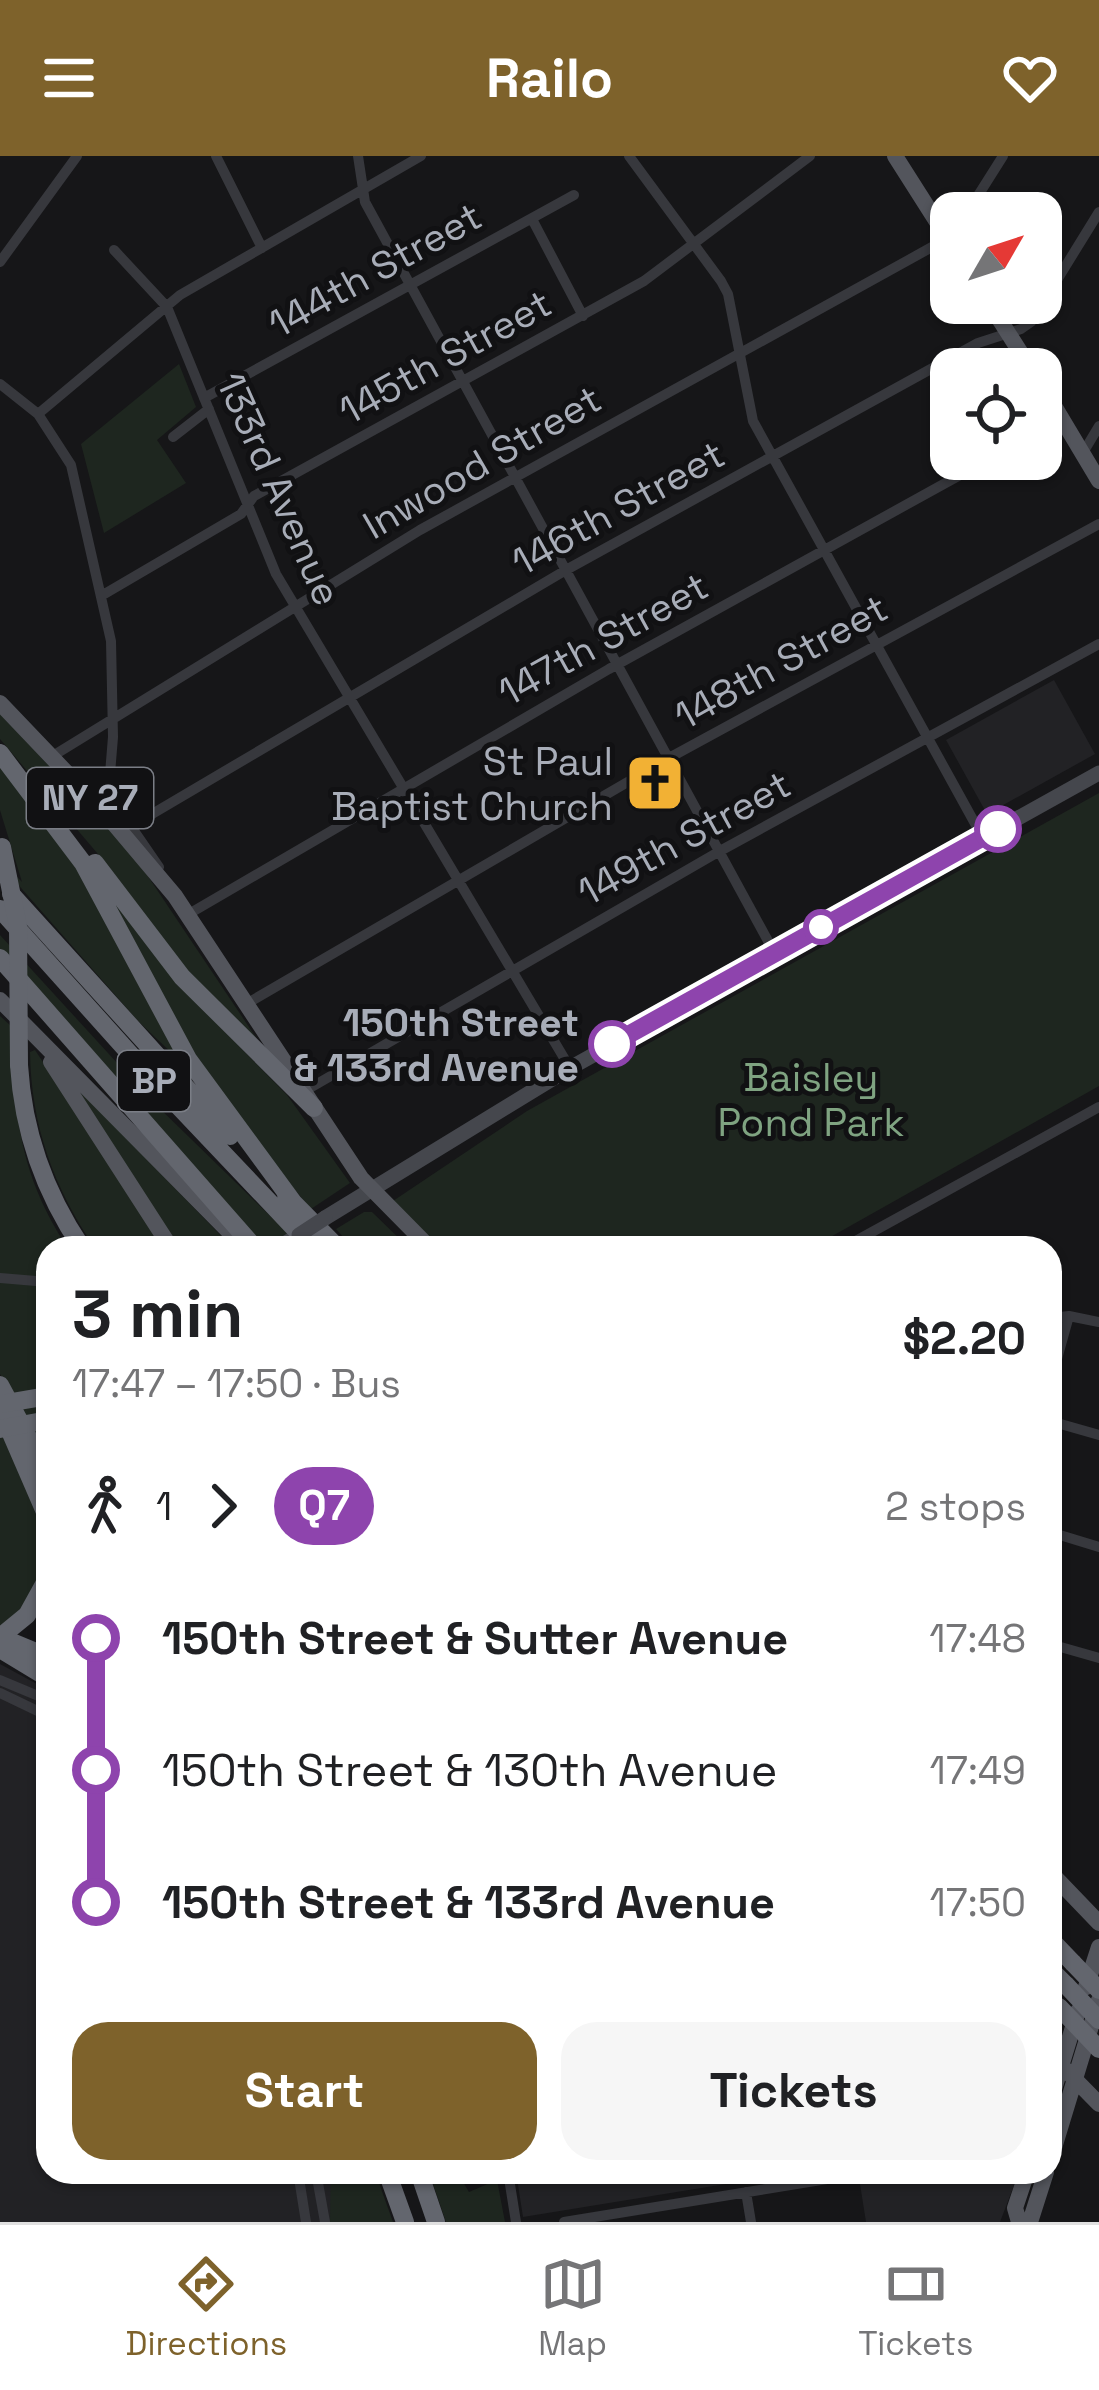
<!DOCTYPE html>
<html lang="en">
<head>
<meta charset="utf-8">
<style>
	body { margin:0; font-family:"Space Grotesk",sans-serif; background:#f6f6f6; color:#202124; height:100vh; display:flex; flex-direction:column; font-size:45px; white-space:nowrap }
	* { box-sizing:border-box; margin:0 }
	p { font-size:39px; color:#757577 }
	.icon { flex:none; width:66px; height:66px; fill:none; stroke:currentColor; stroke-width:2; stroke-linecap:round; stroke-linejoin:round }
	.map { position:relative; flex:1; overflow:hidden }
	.details { position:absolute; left:36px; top:1080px; width:1026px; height:948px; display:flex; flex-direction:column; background:#fff; border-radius:36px; box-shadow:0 3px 9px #0004 }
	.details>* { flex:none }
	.badge { padding:0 24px; border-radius:39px; font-size:42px; line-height:78px }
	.needle { width:78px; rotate:51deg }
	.tools { position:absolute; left:930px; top:36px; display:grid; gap:24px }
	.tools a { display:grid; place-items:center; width:132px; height:132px; border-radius:24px; background:#fff; box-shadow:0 3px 9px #0004; font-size:60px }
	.map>.badge { position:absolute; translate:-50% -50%; box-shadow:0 0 0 6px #fff }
	.legs { display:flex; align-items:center; gap:18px; height:132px; padding:0 36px; font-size:39px }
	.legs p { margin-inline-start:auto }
	.overview { display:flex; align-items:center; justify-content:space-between; height:204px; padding:0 36px }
	h1 { font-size:66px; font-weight:700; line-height:90px }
	.primary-button { display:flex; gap:24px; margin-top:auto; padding:24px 36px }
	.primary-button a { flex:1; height:138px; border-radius:36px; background:#7e622b; color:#fff; font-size:48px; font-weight:700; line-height:138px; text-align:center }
	.primary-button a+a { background:#f6f6f6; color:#202124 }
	ul { padding:0 36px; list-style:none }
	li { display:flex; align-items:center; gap:42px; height:132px; font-size:45px }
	li i { display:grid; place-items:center; width:18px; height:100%; margin:0 15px; background:currentColor }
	li i::after { content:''; width:30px; height:30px; margin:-15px; border:9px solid; border-radius:50%; background:#fff }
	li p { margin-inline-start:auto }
	li:first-child i { background:linear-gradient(#0000 50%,currentColor 0) }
	li:last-child i { background:linear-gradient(currentColor 50%,#0000 0) }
	header { display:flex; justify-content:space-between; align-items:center; height:156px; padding:0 36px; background:#7e622b; color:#fff; font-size:54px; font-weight:700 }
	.tab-bar { display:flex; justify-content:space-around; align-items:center; height:168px; border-top:3px solid #e0e0e0; background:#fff; font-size:33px; color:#757577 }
	.tab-bar a { display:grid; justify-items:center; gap:6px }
	.tab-bar .on { color:#7e622b }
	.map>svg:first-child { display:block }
</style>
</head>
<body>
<header><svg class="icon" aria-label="menu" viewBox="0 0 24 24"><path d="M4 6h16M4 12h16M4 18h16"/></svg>Railo<svg class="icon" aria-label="heart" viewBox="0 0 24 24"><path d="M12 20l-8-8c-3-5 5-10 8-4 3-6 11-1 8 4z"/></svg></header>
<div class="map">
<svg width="1099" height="2066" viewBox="0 0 1099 2066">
	<rect width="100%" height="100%" fill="#161618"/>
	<path fill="#222225" d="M1054,524L1095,598L987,658L946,584Z
		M0,1508L48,1534V2016H361L379,2066H0Z
		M516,2016H780L781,2019L523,2061Z
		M886,2016H1019L1000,2066H866L860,2028L887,2024Z"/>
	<path fill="#1e261f" d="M179,208L196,251L157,284L186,327L104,377L81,288Z
		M0,558L133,698L261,889L195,827L109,711L0,583Z
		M0,605L96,732L177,902L138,865L0,708V703L22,726L0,654Z
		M1099,637V930L811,1092H441L393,1045L527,955Z
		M111,742L191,841L287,939L350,1027L311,1053L268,1002L182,885Z
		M0,779L151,944L299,1088L295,1092H263L0,795Z
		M0,860L10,869L11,877C15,961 20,1020 68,1092H48V1307L0,1218Z
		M35,894L166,1092H95C54,1032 31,970 30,896Z
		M80,935L233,1092H177L77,937Z
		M364,1056H372L409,1092H353L336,1073Z
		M0,1266C23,1318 70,1393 29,1448C22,1457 9,1465 0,1473Z
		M331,2016H375L393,2066H330Z
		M429,2016H457L469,2036L497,2024L505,2066H446Z"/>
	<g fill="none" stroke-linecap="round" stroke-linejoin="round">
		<path stroke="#37383d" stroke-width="10" d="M216,0L262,92
			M358,0L365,46L774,796
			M629,0L721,125L728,138L753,265L983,682
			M967,57L1003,0
			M532,63L583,160
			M114,94L167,151L276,418L570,912
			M0,106L77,0
			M0,228L38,258L71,309L111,485L113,581L109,630L117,650L159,711
			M204,242L574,39
			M38,258L180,139L421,0
			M1041,274L1063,262
			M173,281L209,253
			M1084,295L1099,270
			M101,440L241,358L254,340L644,125L810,0
			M51,601L420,374L932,91L949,77
			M127,664L147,661L566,414L978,187L1021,173L1031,166L1099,56
			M187,759L609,513L989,303
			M246,848L669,602L1099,368
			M303,936L720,695L1099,488
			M843,1092L1099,951
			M0,1122L48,1126
			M1050,1162L1069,1160L1099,1166
			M1050,1228L1069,1160
			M1050,1265L1099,1279
			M1050,1376L1099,1391
			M1050,1488L1099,1502
			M0,1524L48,1544
			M0,1537L48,1560
			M298,2016L306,2066
			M316,2016L325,2066
			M508,2016L516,2066
			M746,2036L751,2066
			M564,2066L870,2016"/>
		<path stroke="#45474d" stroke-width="15" d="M325,1062L570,912L1099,617
			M278,1092L299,1079"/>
		<path stroke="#53555c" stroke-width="16" d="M895,0L951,88
			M989,147L1031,213
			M1041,228L1099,325
			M0,547L105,657L175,740L361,1022L430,1092
			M0,844L245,1092
			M51,906L171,1092
			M1050,1716L1099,1767
			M1086,1831L1099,1791
			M1050,1898L1099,1948
			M1050,1946L1078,1855
			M1050,2005L1099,1844
			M1019,2066L1015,2052L1027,2016
			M1026,2066L1031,2063L1046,2016"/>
		<path stroke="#63666e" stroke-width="18" d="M0,597L83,707L188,903L293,1046
			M95,707L182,821L314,952
			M11,738L230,980
			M0,753L148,918L313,1092
			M0,802L255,1092
			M19,909C23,975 45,1037 82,1092
			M286,1039L338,1092
			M0,1229L48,1318
			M0,1252L48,1363
			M0,1481L27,1459L48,1421
			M0,1481L48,1501
			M0,1493L48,1522
			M1050,1783L1073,1807
			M1050,1813L1066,1829
			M387,2016L405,2066
			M419,2016L436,2066"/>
		<path stroke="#45474d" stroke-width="15" d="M299,1079L325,1062"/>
		<path stroke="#63666e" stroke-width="18" d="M2,691L18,770L19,909
			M0,1248L48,1240
			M0,1273L48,1264
			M1073,1807L1099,1834
			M1066,1829L1099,1864
			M1059,1851L1099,1893"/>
	</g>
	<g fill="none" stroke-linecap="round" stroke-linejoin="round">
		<defs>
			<path id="line-1" d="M612,888L998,673"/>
		</defs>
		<use href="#line-1" stroke="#fff" stroke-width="27"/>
		<use href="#line-1" stroke="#8e44ad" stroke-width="18"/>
	</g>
	<defs>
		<symbol id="church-square" viewBox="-11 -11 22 22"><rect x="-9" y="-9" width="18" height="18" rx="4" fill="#f2b134" stroke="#111113"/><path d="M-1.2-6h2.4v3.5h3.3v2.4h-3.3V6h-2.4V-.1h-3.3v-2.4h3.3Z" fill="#111"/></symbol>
	</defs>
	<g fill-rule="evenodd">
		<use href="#church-square" x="622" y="594" width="66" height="66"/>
	</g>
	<g fill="#fff" stroke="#8e44ad" stroke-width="6">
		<circle cx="998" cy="673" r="21"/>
		<circle cx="821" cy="771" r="15"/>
		<circle cx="612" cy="888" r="21"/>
	</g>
	<g text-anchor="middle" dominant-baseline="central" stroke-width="10" stroke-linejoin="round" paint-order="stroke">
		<g fill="#111113" stroke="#7b7e86" stroke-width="3">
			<rect x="27" y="612" width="126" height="60" rx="9"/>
			<rect x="118" y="895" width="72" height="60" rx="9"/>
		</g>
		<g font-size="36" font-weight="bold" fill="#a8adb8">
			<text x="90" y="642">NY 27</text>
			<text x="154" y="925">BP</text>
		</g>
		<g font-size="39" fill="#a8adb8" stroke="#111113">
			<text transform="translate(375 114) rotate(-29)">144th Street</text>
			<text transform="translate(445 201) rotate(-29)">145th Street</text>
			<text transform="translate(482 306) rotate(-30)">Inwood Street</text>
			<text transform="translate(279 333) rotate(66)">133rd Avenue</text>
			<text transform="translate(618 352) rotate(-29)">146th Street</text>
			<text transform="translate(603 483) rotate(-29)">147th Street</text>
			<text transform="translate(781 506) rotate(-29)">148th Street</text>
			<text transform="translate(684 682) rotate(-29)">149th Street</text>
		</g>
		<g font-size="39" fill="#a8adb8" stroke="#111113" text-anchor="end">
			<text x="613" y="605">St Paul<tspan x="613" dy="45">Baptist Church</tspan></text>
		</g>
		<g font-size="39" font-weight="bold" fill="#a8adb8" stroke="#111113" text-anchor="end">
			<text x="579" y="866">150th Street<tspan x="579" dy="45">&amp; 133rd Avenue</tspan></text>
		</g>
		<g font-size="39" fill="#7fa381" stroke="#111113">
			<text x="811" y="921">Baisley<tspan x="811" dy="45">Pond Park</tspan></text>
		</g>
	</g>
</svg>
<div class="tools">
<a><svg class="needle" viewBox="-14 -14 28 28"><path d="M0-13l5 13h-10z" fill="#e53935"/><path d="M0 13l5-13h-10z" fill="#757577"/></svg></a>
<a><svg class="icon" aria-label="locate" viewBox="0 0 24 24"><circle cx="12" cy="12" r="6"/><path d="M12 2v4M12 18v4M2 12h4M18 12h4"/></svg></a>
</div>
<section class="details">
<div class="overview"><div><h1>3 min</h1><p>17:47 – 17:50 · Bus</p></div><b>$2.20</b></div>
<div class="legs"><svg class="icon" aria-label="walk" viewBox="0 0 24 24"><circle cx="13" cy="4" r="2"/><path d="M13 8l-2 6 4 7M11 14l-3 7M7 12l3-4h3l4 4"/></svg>1<svg class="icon" aria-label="forward" viewBox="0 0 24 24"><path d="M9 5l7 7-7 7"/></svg><b class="badge" style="background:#8e44ad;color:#fff">Q7</b><p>2 stops</p></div>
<ul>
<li><i style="color:#8e44ad"></i><b>150th Street &amp; Sutter Avenue</b><p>17:48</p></li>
<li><i style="color:#8e44ad"></i><span>150th Street &amp; 130th Avenue</span><p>17:49</p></li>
<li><i style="color:#8e44ad"></i><b>150th Street &amp; 133rd Avenue</b><p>17:50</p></li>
</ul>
<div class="primary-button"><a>Start</a><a>Tickets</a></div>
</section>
</div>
<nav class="tab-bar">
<a class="on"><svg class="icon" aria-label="directions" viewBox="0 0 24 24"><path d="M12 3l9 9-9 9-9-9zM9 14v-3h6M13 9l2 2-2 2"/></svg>Directions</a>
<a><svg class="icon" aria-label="map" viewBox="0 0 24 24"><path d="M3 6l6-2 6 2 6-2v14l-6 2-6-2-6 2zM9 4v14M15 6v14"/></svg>Map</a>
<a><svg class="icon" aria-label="tickets" viewBox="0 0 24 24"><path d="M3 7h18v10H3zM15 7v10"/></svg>Tickets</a>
</nav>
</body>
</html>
